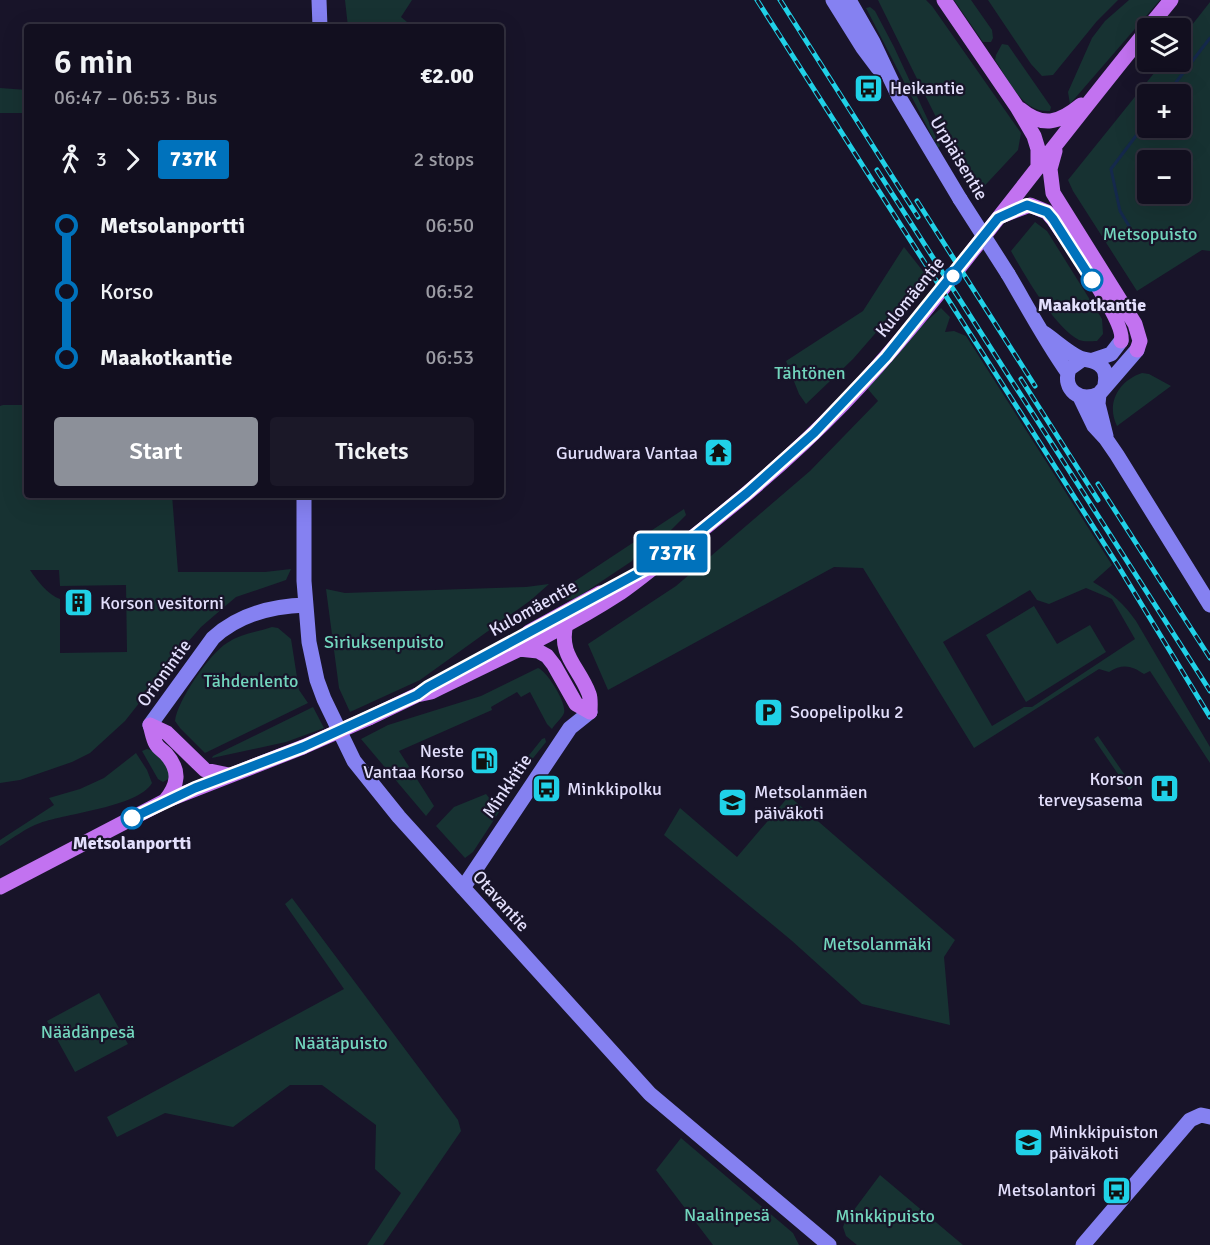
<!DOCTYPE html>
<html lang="en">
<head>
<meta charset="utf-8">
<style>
	body { margin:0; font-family:Signika,sans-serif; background:#1b1828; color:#f1f3f6; height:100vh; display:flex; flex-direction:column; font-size:22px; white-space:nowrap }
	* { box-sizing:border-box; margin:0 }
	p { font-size:20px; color:#9c9ca4 }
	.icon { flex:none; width:33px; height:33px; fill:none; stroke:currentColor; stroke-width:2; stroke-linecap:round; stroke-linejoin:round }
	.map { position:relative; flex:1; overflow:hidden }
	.sheet { position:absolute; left:24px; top:24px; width:480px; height:474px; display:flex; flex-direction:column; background:#120f1f; border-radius:6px; box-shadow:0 6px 24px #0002,0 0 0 2px #312f3d }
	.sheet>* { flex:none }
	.badge { padding:0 12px; border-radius:4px; font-size:21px; line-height:39px }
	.buttons { position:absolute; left:1137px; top:18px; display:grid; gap:12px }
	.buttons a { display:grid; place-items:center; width:54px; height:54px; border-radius:6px; background:#120f1f; box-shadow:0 6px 24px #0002,0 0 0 2px #312f3d; font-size:30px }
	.map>.badge { position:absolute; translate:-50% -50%; box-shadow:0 0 0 3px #fff }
	.legs { display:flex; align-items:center; gap:9px; height:66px; padding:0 30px; font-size:20px }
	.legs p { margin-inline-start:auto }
	.head { display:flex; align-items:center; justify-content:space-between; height:102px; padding:0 30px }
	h1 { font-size:33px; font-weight:600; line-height:45px }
	.cta { display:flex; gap:12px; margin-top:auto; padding:12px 30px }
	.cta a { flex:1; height:69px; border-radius:6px; background:#8c9099; color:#fff; font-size:24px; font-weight:600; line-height:69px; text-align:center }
	.cta a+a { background:#1b1828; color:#f1f3f6 }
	ul { padding:0 30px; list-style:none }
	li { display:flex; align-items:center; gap:21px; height:66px; font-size:22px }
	li i { display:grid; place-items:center; width:9px; height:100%; margin:0 8px; background:currentColor }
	li i::after { content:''; width:15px; height:15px; margin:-8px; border:4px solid; border-radius:50%; background:#120f1f }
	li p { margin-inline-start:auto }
	li:first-child i { background:linear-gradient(#0000 50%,currentColor 0) }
	li:last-child i { background:linear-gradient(currentColor 50%,#0000 0) }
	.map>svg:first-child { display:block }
</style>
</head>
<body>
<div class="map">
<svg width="1210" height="1245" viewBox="0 0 1210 1245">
	<rect width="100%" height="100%" fill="#181429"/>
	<path fill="#173232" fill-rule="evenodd" d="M345,0H412L401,17L413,27H348Z
		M878,0H926L932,6L1021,133L1018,150L975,196Z
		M954,0H971L992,30L993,38L991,42H983Z
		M988,0H1118L1097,21L1053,75L1042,76L1031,64Z
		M1129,0H1160L1070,104L1068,92L1092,38L1105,21Z
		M1210,2V251L1202,250L1137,291L1073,191L1068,180L1163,62H1180L1181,39ZM1180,94V128H1148V94ZM1148,160H1180V194H1148Z
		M870,7L875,11L894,47L940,146L938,148L866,8Z
		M1002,44L1008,45L1051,107L1050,111C1022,113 1009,80 995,60L996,55Z
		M0,88L27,90V113H0Z
		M1035,222L1047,231L1102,319L1103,334L1097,341C1092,341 1084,342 1079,340C1055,328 1024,274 1011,251Z
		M904,247L926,275L853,359L806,404L799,394L786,361L863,311Z
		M941,308L950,317L945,332L954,331L966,336L1112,565L1093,582C1111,592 1125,605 1136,621L1210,747V763L1150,671L1144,674C1132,666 1123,663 1109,672L1099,669L974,748L863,568L834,567L608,690L588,644L676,586L810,471L878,401L867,388L917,330ZM1086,588L1112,599L1135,639L1032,707H1024L992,726L943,642L1030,590L1037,600L1049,604Z
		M1142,373L1149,374L1171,386L1117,426C1106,404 1118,381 1142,373Z
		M3,405H27V495H172L178,572H265L291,569L286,580L236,597L223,608L201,627L181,650L125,721L90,753L72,762L20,780L0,783V406ZM30,570H59L60,586L126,585L127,652L60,653V599C48,595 36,579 30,570Z
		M684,509L686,515L658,543L643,541L632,561L575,599L566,600L560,594L563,589Z
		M549,584L531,600L420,680L350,712L339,688L326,589L345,593L526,587Z
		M1034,606L1057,644L1090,625L1106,652L1026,702L986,635Z
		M272,627L278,628L291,639L299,690L308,703L205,753L180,728L175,721C177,701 210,653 227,643C240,634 257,632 272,627Z
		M538,668C547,671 567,703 564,713C562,718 555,724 552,729L547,724L530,692L521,697L517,692L491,707L492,710L399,751L434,806L426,816L361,739L388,725L481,696Z
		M313,707L324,728L286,742L212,758L213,756Z
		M1098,736L1133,787L1129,790L1094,739Z
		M545,738L546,742L510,787L501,809L473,852L465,858L436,826L454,807L486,794L494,804L507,790L520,770L518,764L530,754L542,739Z
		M147,749C162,753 166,765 172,777L163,782L158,779L142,751Z
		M136,753L147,770L152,783C138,807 67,813 40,823C26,828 13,838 0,846V840L54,805L49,798L80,789L104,778Z
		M789,796L955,940L944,957L950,1025L862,1004L791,940L664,835L680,808L737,857Z
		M292,898L458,1120L461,1131L383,1245H367L401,1193L375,1169L376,1125L322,1085H290L233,1127L165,1113L117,1137L107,1117L344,989L285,904Z
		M99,993L128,1044L75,1072L47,1021Z
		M681,1138L793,1233L799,1245H713L656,1170Z
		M880,1175L963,1245H857L846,1236L843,1227L845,1222Z"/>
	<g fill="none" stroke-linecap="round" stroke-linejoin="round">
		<path stroke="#15294c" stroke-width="3" d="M1167,94L1210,38
			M1129,226L1120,211L1111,169L1148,120"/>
		<path stroke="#8581f1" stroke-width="15" d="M319,0L320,27
			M833,0L863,48L878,68
			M849,0L873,42L899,97L960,199
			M1008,274C1028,308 1046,342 1068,373
			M1044,333C1056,341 1067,352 1080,358C1088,361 1095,359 1102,367C1107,372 1106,379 1105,385
			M1083,359L1069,369C1062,390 1080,403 1099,394L1137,350
			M1093,360L1111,354L1121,341
			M1099,394L1098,404L1106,436
			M1080,397L1094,426L1106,439L1117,455L1210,605
			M304,495V581L309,642L317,680L324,699L354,761L399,817L650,1094L829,1245
			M150,725L213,638C239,614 272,606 306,605
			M463,888L570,728L590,712
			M1083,1245L1190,1120L1201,1115L1210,1117"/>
		<path stroke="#c272f0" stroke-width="15" d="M944,0L1017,107L1034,136L1038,149V168
			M1148,28L1171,0
			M1020,109C1043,128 1059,123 1081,105
			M1055,151L1050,169L1053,193L1135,324L1140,341L1137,350
			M1001,216L1030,205L1047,212L1053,219C1066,238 1127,324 1121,341
			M566,624C558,655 579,667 589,694C591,699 590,706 590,712
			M529,632L600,593
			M519,649L538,651L547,656L554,665L576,704L590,712
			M369,718L417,695L431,692C494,661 560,632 620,593C639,580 656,565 675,551C734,506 792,457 843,404C893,352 937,296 981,240C1036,170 1091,99 1148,29
			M150,725L167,733L205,770L229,775
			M150,725C152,731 153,739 156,744C158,748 163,751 166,754C181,771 178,785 165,801
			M0,887L165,801L303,747"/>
		<defs>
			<path id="rail" d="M757,0L1117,564L1210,717
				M780,0L918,217
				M877,170L1210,691
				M917,201L1035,386
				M1021,379L1098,500
				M1098,484L1210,658"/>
		</defs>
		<use href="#rail" stroke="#20d1e7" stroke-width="5"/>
		<use href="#rail" stroke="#181429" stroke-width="3" stroke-dasharray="9" stroke-linecap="butt"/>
		<path stroke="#8581f1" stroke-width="15" d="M960,199L1008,274"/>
		<path stroke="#c272f0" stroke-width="15" d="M303,747L369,718"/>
	</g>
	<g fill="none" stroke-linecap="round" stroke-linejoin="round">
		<defs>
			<path id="line-1" d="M132,818L195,788L303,747L417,695L428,687L668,557L747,493L814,433L886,357L998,218L1027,205L1047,212L1053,219L1092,280"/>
		</defs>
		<use href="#line-1" stroke="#fff" stroke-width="14"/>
		<use href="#line-1" stroke="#0072bc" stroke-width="9"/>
	</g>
	<defs>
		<symbol id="bus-square" viewBox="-11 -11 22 22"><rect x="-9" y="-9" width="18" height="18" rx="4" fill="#20d1e7" stroke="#181429"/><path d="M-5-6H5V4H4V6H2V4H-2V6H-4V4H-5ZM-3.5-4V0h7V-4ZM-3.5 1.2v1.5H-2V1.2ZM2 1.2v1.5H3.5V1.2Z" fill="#111"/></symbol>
		<symbol id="temple-square" viewBox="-11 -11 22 22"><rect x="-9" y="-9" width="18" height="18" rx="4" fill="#20d1e7" stroke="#181429"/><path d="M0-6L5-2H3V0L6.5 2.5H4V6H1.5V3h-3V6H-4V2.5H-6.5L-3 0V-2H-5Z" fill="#111"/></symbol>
		<symbol id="building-square" viewBox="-11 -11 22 22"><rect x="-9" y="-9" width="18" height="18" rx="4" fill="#20d1e7" stroke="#181429"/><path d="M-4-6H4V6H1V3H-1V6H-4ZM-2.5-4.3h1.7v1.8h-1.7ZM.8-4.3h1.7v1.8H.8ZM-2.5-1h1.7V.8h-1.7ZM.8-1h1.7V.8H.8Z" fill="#111"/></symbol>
		<symbol id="parking-square" viewBox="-11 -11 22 22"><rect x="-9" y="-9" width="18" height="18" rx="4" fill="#20d1e7" stroke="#181429"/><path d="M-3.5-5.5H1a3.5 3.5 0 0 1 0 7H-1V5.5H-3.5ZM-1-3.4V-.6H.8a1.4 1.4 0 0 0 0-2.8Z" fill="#111"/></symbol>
		<symbol id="fuel-square" viewBox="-11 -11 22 22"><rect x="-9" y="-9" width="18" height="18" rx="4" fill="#20d1e7" stroke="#181429"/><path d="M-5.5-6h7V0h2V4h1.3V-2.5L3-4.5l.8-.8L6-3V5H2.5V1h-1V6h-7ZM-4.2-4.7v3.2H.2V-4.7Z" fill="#111"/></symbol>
		<symbol id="hospital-square" viewBox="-11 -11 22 22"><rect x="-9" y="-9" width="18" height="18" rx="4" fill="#20d1e7" stroke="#181429"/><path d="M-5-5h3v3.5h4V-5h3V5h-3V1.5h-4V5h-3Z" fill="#111"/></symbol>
		<symbol id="school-square" viewBox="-11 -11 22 22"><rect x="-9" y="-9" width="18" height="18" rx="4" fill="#20d1e7" stroke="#181429"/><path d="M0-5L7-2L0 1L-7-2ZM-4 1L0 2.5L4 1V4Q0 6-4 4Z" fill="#111"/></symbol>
	</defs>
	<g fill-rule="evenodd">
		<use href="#bus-square" x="852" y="72" width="33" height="33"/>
		<use href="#temple-square" x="702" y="436" width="33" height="33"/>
		<use href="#building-square" x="62" y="586" width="33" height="33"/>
		<use href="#parking-square" x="752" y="696" width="33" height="33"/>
		<use href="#fuel-square" x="468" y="744" width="33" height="33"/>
		<use href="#bus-square" x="530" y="772" width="33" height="33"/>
		<use href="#hospital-square" x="1148" y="772" width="33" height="33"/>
		<use href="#school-square" x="716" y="786" width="33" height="33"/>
		<use href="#school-square" x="1012" y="1126" width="33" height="33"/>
		<use href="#bus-square" x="1100" y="1174" width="33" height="33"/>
	</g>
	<g fill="#fff" stroke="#0072bc" stroke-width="3">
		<circle cx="953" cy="276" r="8"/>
		<circle cx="1092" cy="280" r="10"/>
		<circle cx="132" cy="818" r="10"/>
	</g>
	<g text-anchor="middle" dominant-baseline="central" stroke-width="4.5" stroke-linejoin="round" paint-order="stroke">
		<g font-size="18" fill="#e3dffc" stroke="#181429" text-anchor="start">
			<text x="890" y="88">Heikantie</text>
			<text x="698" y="453" text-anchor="end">Gurudwara Vantaa</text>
			<text x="100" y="603">Korson vesitorni</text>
			<text x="790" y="712">Soopelipolku 2</text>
			<text x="464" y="751" text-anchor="end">Neste<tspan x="464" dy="21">Vantaa Korso</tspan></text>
			<text x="1143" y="779" text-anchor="end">Korson<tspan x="1143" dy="21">terveysasema</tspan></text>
			<text x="567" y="789">Minkkipolku</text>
			<text x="754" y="792">Metsolanmäen<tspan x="754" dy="21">päiväkoti</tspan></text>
			<text x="1049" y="1132">Minkkipuiston<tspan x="1049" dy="21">päiväkoti</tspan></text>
			<text x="1096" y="1190" text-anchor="end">Metsolantori</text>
		</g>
		<g font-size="18" fill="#e3dffc" stroke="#181429">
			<text transform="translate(959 158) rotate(59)">Urpiaisentie</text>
			<text transform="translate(910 297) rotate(-51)">Kulomäentie</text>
			<text transform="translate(533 608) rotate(-29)">Kulomäentie</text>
			<text transform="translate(164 673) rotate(-54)">Orionintie</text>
			<text transform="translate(507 786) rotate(-56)">Minkkitie</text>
			<text transform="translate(501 901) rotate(48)">Otavantie</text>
		</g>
		<g font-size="18" fill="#72d5bd" stroke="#181429">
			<text x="1150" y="234">Metsopuisto</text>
			<text x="810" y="373">Tähtönen</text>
			<text x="384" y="642">Siriuksenpuisto</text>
			<text x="251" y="681">Tähdenlento</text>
			<text x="877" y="944">Metsolanmäki</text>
			<text x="88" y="1032">Näädänpesä</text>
			<text x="341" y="1043">Näätäpuisto</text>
			<text x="727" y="1215">Naalinpesä</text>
			<text x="885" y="1216">Minkkipuisto</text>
		</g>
		<g font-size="18" font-weight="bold" fill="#e3dffc" stroke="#181429">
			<text x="1092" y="305">Maakotkantie</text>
			<text x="132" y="843">Metsolanportti</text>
		</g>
	</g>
</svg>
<div class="buttons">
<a><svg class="icon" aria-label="layers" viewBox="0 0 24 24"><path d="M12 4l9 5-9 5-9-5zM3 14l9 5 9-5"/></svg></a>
<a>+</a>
<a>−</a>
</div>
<b class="badge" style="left:672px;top:553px;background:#0072bc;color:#fff">737K</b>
<section class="sheet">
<div class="head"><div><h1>6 min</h1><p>06:47 – 06:53 · Bus</p></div><b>€2.00</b></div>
<div class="legs"><svg class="icon" aria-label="walk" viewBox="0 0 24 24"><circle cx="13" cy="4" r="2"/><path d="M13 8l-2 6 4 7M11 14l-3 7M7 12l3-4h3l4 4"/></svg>3<svg class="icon" aria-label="forward" viewBox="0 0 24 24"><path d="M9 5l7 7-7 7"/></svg><b class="badge" style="background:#0072bc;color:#fff">737K</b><p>2 stops</p></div>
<ul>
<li><i style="color:#0072bc"></i><b>Metsolanportti</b><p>06:50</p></li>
<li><i style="color:#0072bc"></i><span>Korso</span><p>06:52</p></li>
<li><i style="color:#0072bc"></i><b>Maakotkantie</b><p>06:53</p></li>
</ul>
<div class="cta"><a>Start</a><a>Tickets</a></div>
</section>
</div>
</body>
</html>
